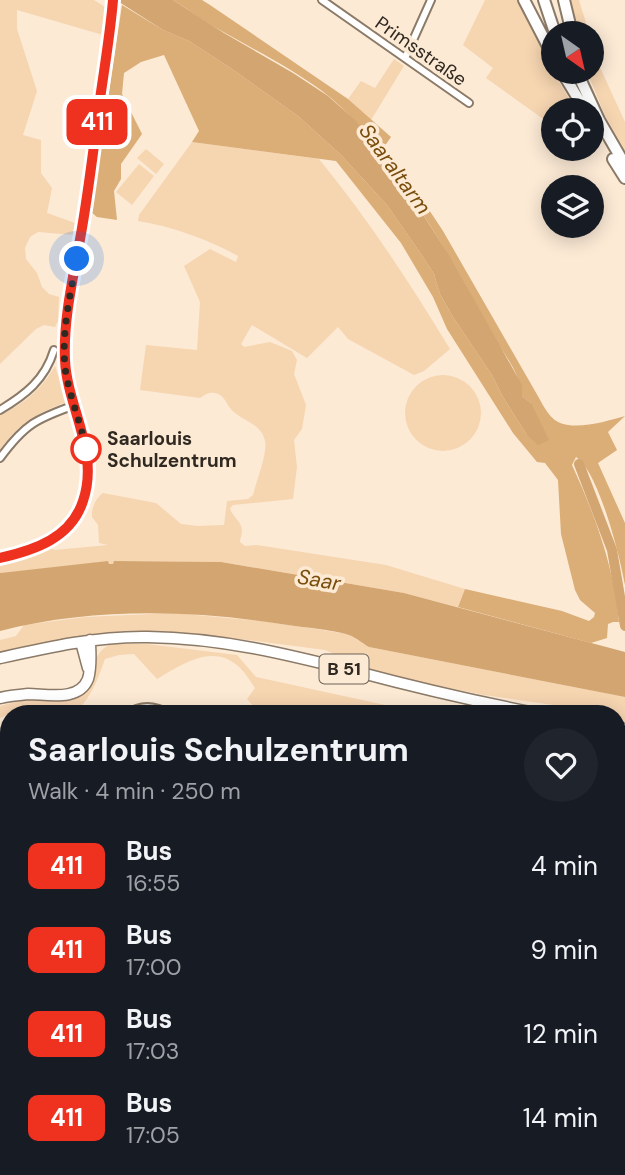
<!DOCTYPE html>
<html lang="en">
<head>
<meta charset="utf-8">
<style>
	body { margin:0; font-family:"DM Sans",sans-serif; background:#20242c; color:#f1f3f6; height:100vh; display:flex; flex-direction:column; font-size:26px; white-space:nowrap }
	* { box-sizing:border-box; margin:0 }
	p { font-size:23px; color:#9ea1a6 }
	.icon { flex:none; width:38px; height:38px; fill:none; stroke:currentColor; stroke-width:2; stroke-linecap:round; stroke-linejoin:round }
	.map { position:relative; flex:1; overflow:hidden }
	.side { position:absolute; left:0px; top:705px; width:626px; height:471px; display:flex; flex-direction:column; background:#171b24; border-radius:28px 28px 0 0; box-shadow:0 4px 18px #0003 }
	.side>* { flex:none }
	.badge { padding:0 14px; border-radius:10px; font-size:24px; line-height:46px }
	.needle { width:46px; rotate:146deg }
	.controls { position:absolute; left:541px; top:21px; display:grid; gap:14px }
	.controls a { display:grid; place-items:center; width:63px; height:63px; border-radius:50%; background:#171b24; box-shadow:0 4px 18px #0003; font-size:35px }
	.you { position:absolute; width:35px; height:35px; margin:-18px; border:5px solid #fff; border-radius:50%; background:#1a73e8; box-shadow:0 0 0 10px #1a73e833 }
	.map>.badge { position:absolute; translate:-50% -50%; box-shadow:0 0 0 4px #fff }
	.round { display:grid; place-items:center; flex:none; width:74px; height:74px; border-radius:37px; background:#20242c }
	.head { display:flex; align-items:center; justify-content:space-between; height:119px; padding:0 28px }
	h1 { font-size:33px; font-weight:700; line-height:52px }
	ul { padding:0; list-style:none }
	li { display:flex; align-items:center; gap:21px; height:84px; padding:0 28px }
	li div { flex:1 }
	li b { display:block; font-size:26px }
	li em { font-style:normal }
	li .badge { min-width:77px; font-weight:700; text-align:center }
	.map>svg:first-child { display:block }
</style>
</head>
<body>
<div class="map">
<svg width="625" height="1175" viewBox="0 0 625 1175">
	<rect width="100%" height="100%" fill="#fcead5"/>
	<path fill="#f6d5b1" d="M0,0H94L105,7L103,35L17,10V29L37,91L23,135L41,140V173L52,188L47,213L75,223L73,235L38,232L30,237L25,248L26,259L37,273L42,287L49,294L59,297L58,321L55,327L44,325L36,329L0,364Z
		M485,0H519L553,72L576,110H553V126L486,78L493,68L463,45Z
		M567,0H579L589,33H575Z
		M592,42L597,61L625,122V151L605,115L587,72H592Z
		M394,59L404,66L371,120L348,99L361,81L375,88Z
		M192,142L319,159C368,219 410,283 450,349L424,371L414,375L348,339L338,327L307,358L252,325L241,344L244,347L270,342L292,351L297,360L294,374L306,405L302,429L294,440L297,467L293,499L233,505L230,508C232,517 242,521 242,531C242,535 240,538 240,542L245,546L257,545L386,565L465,589L458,607L404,593L221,562L114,561V564H109L108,562L0,573V563L19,559L49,546L54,550L108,545L99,543L98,525L92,517C91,508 96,498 103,493L156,503L181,524L198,526L224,525L227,501L248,499L253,495C256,482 268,452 265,441C261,422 240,421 230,408C225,401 224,395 215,393C208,392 205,395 200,398L140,390L146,345L197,350L200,302L184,266L210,249L236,262L238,256C207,239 174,227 138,221L139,215Z
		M146,149L164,164L156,174L137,158Z
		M139,164L154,176L132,205L116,192Z
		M55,366L67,402C37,413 19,423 0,450V415C24,404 42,389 55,366Z
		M405 413a38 38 0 1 1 76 0a38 38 0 1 1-76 0Z
		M173,613L263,621L348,634L369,647L625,697V724L618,723V714H584L567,707L484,695L395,677L351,668L332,653L325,650L248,640L139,632L97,634L0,653V640L16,636L24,625L85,617Z
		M111,644H147L237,655L256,677L427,714H260L247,699L255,688C250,681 245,672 238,666C212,643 181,665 157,679L134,654L119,655L105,659C98,679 92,695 78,710L40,709L9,714L0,718V706C7,704 15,702 22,701C41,699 66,706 83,694C105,679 83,657 111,644Z
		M618,790L625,793V1175H605L603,1167H618Z"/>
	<path fill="#dbad77" d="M173,0H202L210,5L348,99L391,137L384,147L398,163L443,231L535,391C541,401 548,417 558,422C576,431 607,421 625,416L608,432L617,450L598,463L625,523V585C620,557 599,472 576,457L572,465C595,515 614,567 619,622H613L608,624L607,638L591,643L458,607L465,589L562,611L589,621L594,617L595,613L580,600L575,590L561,534L558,480L545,463L537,462L513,433L447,329L433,297L401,243L336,161L192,142L199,131L164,55L141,62L124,73L122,94L142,134L121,164V179L114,191L117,220L97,217L91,212L122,5L163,30L189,41L232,69L298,116L341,155L387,205L421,254L434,274L440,294L453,317L492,375L503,397L527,435L531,403L522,396C520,368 496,345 484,321C465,282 444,246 420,210C413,200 403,191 397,181C379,149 359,122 331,98C300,73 262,54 227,34C208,24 191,11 173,0Z"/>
	<path fill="#d3a570" d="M116,0H173L224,33L293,73L328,96L355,120L390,165L398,182L418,207L449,255L522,385V396L531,403L549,440L538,445L527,435L503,397L492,375L453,317L440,294L434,274L421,254L387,205L341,155L298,116L232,69L189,41L163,30Z
		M108,561L109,564H113L114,561L221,562L404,593L625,652V697L369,647C362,643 354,636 346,634C327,629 307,628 288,625C193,610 94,607 0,631V573Z"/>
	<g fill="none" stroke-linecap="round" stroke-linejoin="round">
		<path stroke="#d3a570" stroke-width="2" d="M618,974H625
			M607,1167L609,1175
			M121,1175L129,1167"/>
		<path stroke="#d3a570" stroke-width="10" d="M579,464L612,550L625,626"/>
		<defs>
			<path id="minor" d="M322,0L469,103
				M405,58L431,0
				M0,410C25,395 45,380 54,350
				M0,458C25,424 36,419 75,405
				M127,714C141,704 156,706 170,714
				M0,986L9,984
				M0,991L9,990
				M0,1084L9,1082
				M0,1114L9,1106
				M379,1167L389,1175
				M173,1175L179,1167
				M478,1175H479"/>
			<path id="tertiary" d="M0,558C35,550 71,538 83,501C100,452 67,407 65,360C63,315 75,267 83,222C90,184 94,145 99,106C104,70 110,36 113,0
				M0,781L9,787
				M0,804L9,853
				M0,838L9,864
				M542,1167L545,1175
				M312,1175L318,1167"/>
			<path id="primary" d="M81,642L88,668
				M0,658C49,647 98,636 148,637C222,638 286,654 358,672C418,688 479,702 540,714
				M0,698C9,696 18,695 28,694C47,694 79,702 88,679C92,666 90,653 90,640
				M618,728L625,729"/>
			<path id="motorway" d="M524,0L553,56
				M544,0L555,33
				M564,0L572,33
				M562,72L585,110
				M577,72L599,120L625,165
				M613,159L625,178"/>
		</defs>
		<use href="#minor" stroke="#8b7a67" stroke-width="10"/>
		<use href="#tertiary" stroke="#8b7a67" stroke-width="11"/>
		<use href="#primary" stroke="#8b7a67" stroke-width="13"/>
		<use href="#motorway" stroke="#8b7a67" stroke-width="14"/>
		<use href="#minor" stroke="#fff" stroke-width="6"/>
		<use href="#tertiary" stroke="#fff" stroke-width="8"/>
		<use href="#primary" stroke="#fff" stroke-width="10"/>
		<use href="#motorway" stroke="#fff" stroke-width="10"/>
		<path stroke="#4e453b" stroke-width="2" stroke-dasharray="10 5" stroke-linecap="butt" d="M0,1052L9,1050
			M0,1072L9,1070
			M481,1167L491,1175"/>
	</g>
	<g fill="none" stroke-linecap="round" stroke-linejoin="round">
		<defs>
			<path id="line" d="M0,558C35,550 71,538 83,501C100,452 67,407 65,360C63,316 75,270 82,228C89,187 94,146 99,106C104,70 110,36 113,0"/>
		</defs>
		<use href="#line" stroke="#fff" stroke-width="16"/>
		<use href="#line" stroke="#ef3120" stroke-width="10"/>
		<path stroke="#302921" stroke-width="7" stroke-dasharray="0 12.6" d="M77,259C70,296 60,337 66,374C71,400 81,424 86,449"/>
	</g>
	<circle fill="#fff" stroke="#ef3120" stroke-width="3.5" cx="86" cy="449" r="14"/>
	<g text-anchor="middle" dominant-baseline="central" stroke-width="7" stroke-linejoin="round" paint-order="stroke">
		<rect fill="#fcead5" stroke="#6d6357" stroke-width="2" x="319.5" y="654.5" width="49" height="29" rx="5"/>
		<g font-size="18" font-weight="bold" fill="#302921">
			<text x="344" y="669">B 51</text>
		</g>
		<g font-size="19" fill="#302921" stroke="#fcead5">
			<text transform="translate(421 51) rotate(35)">Primsstraße</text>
		</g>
		<g font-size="19" font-weight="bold" fill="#302921" stroke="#fcead5" text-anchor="start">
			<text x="107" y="438">Saarlouis<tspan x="107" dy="22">Schulzentrum</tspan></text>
		</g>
		<g font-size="21" font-style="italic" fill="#794d0b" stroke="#fcead5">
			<text transform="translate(395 169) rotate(54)">Saaraltarm</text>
			<text transform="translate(319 580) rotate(10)">Saar</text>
		</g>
	</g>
</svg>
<div class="controls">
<a><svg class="needle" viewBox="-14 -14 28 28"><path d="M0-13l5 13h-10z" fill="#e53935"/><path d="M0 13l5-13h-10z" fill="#9ea1a6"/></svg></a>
<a><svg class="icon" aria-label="locate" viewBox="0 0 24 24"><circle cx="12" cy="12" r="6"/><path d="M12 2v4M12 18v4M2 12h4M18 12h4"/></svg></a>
<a><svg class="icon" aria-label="layers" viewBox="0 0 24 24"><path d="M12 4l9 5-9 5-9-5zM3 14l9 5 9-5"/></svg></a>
</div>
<div class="you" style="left:77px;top:259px"></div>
<b class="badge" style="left:97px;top:122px;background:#ef3120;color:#fff">411</b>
<section class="side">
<div class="head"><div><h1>Saarlouis Schulzentrum</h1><p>Walk · 4 min · 250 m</p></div><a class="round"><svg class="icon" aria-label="heart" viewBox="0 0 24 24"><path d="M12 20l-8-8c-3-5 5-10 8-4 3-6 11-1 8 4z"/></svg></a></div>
<ul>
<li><span class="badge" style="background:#ef3120;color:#fff">411</span><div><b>Bus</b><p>16:55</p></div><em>4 min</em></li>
<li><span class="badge" style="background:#ef3120;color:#fff">411</span><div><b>Bus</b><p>17:00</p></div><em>9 min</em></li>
<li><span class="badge" style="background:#ef3120;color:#fff">411</span><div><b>Bus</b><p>17:03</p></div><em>12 min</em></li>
<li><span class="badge" style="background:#ef3120;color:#fff">411</span><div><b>Bus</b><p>17:05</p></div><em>14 min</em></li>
</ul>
</section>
</div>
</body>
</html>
